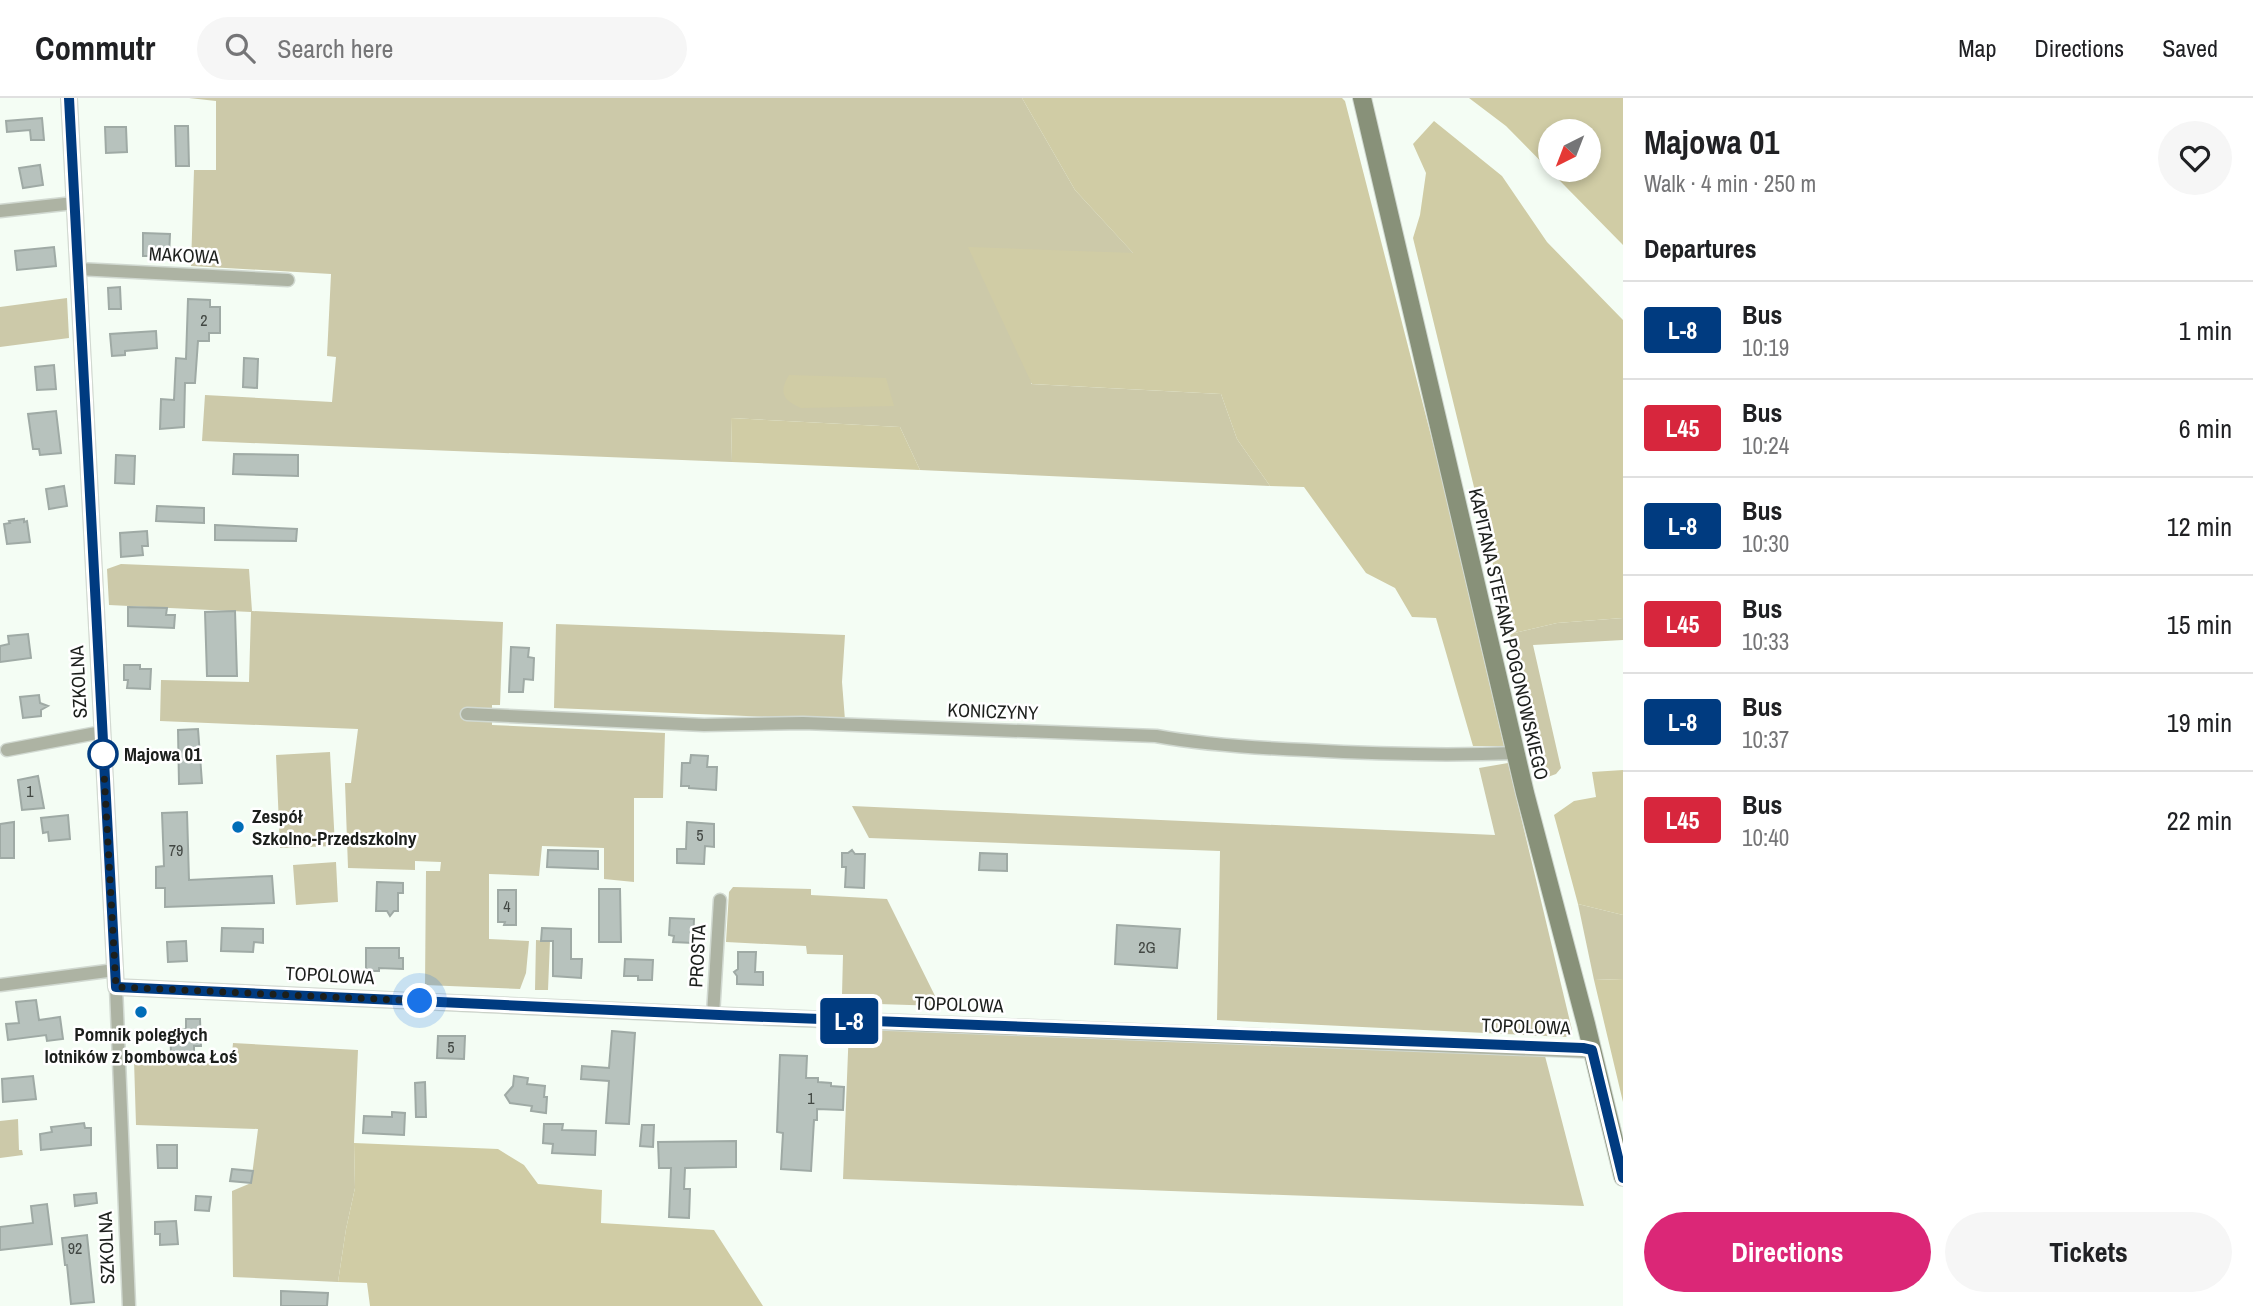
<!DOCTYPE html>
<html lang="en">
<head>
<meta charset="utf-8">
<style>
	body { margin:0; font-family:"Archivo Narrow",sans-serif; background:#f6f6f6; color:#202124; height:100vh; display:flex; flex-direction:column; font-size:26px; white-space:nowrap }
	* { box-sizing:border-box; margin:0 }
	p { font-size:23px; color:#757577 }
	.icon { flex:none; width:38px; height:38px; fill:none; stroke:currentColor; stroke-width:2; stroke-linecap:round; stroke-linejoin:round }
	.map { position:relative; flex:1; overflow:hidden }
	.side { display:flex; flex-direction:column; background:#fff; width:630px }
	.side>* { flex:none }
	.badge { padding:0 14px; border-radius:5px; font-size:24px; line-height:46px }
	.needle { width:46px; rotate:222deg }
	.buttons { position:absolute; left:1538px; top:21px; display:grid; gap:14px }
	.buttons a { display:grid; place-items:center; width:63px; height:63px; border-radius:50%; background:#fff; box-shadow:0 4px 10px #0003; font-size:35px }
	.you { position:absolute; width:35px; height:35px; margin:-18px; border:5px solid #fff; border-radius:50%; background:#1a73e8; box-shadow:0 0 0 10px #1a73e833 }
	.map>.badge { position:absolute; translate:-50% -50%; box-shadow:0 0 0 4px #fff }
	h2 { padding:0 21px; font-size:26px; line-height:63px }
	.round { display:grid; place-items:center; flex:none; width:74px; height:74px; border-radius:37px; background:#f6f6f6 }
	.summary { display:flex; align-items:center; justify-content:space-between; height:119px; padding:0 21px }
	h1 { font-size:33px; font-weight:800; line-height:52px }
	.primary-button { display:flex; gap:14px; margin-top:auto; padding:14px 21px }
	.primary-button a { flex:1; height:80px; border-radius:42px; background:#db2777; color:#fff; font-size:28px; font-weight:800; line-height:80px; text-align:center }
	.primary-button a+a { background:#f6f6f6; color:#202124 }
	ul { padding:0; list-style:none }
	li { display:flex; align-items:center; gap:21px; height:98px; padding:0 21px; border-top:2px solid #e0e0e0 }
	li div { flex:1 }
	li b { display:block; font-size:26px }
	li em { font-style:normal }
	li .badge { min-width:77px; font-weight:700; text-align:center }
	header { display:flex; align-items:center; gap:42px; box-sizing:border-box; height:98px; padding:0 35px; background:#fff; border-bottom:2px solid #e0e0e0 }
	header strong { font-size:33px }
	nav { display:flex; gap:38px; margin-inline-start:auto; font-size:24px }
	.search { width:490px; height:63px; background:#f6f6f6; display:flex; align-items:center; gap:18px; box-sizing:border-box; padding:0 24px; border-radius:38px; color:#757577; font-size:26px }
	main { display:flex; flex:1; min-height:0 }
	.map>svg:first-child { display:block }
</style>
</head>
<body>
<header>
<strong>Commutr</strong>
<div class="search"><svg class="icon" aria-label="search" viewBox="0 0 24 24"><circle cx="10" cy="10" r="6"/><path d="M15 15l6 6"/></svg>Search here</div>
<nav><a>Map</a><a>Directions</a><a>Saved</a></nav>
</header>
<main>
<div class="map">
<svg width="1623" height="1208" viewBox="0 0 1623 1208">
	<rect width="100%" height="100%" fill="#f4fdf4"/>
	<path fill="#ccc9a9" d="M189,0H1022L1075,92L1134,156L1031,286L1221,296L1237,341L1270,388L920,372L900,329L731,320L732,364L202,343L205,297L332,304L336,259L327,258L331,176L191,168L194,72H216V3Z
		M67,200L69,240L0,249V209Z
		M121,466L249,471L252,513L503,524L500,607H492V627L665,635L663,700H634V784L604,781V750L542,748L539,778L489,776V841L529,843L526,875L520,891L425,887L426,773H440L441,764L415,763V772L348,770L345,685H351L358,631L160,623L161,582L249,584L251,514L109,507L107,471Z
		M1623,520V542L1533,547L1561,670L1556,676L1545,680L1510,536L1557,525Z
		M556,526L845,537L842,584L845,622L554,610Z
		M330,654L335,748L280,750L276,657Z
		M1508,665L1572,932L1566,939L1217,922L1220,753L869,740L852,708L1495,737L1479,670Z
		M336,764L338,804L296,807L293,767Z
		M733,789L811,791V797L887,801L940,908L848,905L849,897H842L843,857L807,856L806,848L726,844L729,794Z
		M1578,806L1623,817V881L1594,882Z
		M536,842L550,843L548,892H535Z
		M849,929L1545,958L1584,1108L843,1081Z
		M233,945L358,952L354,1045L355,1090L346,1131L338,1184L233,1179L232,1093L251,1085L258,1031L136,1027L134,962L231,966Z
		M18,1021L19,1052H22L23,1057L0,1060V1023Z"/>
	<path fill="#d0cca5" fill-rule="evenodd" d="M1022,0H1342L1345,3L1437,361L1504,648H1473L1436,520L1412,519L1395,490L1366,475L1304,389L1270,388L1237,341L1221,296L1032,286L968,149L1133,155L1075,92Z
		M1469,0H1623V147L1506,28ZM1550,33H1589V72H1550Z
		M1434,23L1502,78L1547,144L1623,222V520L1557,525L1510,536L1413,140L1420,117L1426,75L1413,46Z
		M789,277L886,280L894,308L801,310C782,302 779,294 789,277Z
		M731,320L900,329L920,372L732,364Z
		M1623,672V817L1578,806L1554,717L1574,703L1596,699L1592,674Z
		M1623,881V1004L1594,882Z
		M354,1045L498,1051L524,1067L538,1086L602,1092L601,1125L714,1132L763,1208H370L367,1185L338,1184L346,1131L355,1090Z"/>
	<path fill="#b7c2bd" stroke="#9faaa5" stroke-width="2" d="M42,20L44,42H31L30,32L7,34L6,23Z
		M175,28H188L189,68H176Z
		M105,29H126L127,54L106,55Z
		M40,67L43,87L23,90L19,70Z
		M143,135L170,136L169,158H143Z
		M54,149L56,168L17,172L15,153Z
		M120,189L121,211H109L108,190Z
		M188,201L210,202V209H220V235H209V243H198L195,285H185L184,329L160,331L161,301L174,302L176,260L186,261Z
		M156,233L157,250L125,253V257L112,258L110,236Z
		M244,260L258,261L257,290L243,289Z
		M54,267L56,291L37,292L35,269Z
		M56,313L61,355L40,357L39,351H33L28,316Z
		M234,356L298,357V378L233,376Z
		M116,357L135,358L134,386L115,385Z
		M64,388L67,408L49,411L46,391Z
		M157,408L204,410V425L156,423Z
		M24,421V424L27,423L30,444L7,446L4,426L10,425L9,423Z
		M215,427L297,431L296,443L215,442Z
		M147,433L148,448H142L143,457L121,459L120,435Z
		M128,509L167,510L166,517H175L174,530L128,528Z
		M235,513L237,578H207L205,514Z
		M28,536L31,560L0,564V548L9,546L8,538Z
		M511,549L529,550L528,559L534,560L533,582L524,581L523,594H509Z
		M124,567H140V571H151L150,591L127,590L128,582H124Z
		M39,597L40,605L48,608L41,612V618L23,620L20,599Z
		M198,631L202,685L179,686L178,632Z
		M691,657L708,658L707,669H717L716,692L689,690V688H681L682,665H690Z
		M38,678L44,710L22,712L18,682Z
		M187,714L189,782L272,778L274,805L165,809V790H156V769L164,768L162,715Z
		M68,717L70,741L49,743L48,734L43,735L41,720Z
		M14,724V760H0V726Z
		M687,724L714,726V749L705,748L704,766L677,765V751H686Z
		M548,752L598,753V771L547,769Z
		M852,752L855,756H865L864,790L845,789L846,769H842V755H848Z
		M980,755L1007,756V773L979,772Z
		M377,784L403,785V795H398V813H394L390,818L387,813H376Z
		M599,791H620L621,844H599Z
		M498,792H516V827H504L505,824H498Z
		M670,820L694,821L693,845L673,844L674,838L669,837Z
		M1117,827L1180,831L1177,870L1115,866Z
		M222,830L263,831V845L254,844L253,854L221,853Z
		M542,830L571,831V861H582L581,880L553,878V843H541Z
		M186,843L187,863L168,864L167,844Z
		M366,850H399V860H403V871L379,870V873H366Z
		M738,854H756L755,874H763V887L737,886V878L734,874L738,871Z
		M625,861L653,862L652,882H638V878H624Z
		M36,902L39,922L60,919L63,941L47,943L46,937L8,942L6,926L19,925L16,904Z
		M186,921H200L201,948H194V954L171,955L170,932L186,931Z
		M612,933L635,935L629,1026L606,1025L609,983L581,981L582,968L609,970Z
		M438,938H465L464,961L437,960Z
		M780,957L807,958L806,980H818V984L831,985V988L844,989L843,1012L817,1011V1022H814L811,1073L781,1071L783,1035L777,1034Z
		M33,978L36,1001L3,1004L2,981Z
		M514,978L528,980L527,986L545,988L544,999H547L546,1015L531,1013L532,1008L510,1005L505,997L513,988Z
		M425,984L426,1019H416L415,985Z
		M392,1014L405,1015L404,1037L363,1035L364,1018L392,1019Z
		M84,1025L85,1030H91V1047L41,1052L40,1036L52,1034L51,1029Z
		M544,1026H563L562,1032L596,1033L595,1057L552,1055L553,1046L543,1045Z
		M642,1027H654L653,1049L640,1048Z
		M736,1043V1069L685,1070L684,1091H690L689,1120L669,1119L671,1070H659L658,1044Z
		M157,1047H177V1070H158Z
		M232,1071L253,1073L251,1085L230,1083Z
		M96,1095L97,1105L75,1108L74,1097Z
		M196,1098L211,1099L209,1113L195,1112Z
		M47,1106L52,1146L0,1152V1129L33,1125L31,1108Z
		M176,1123L178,1146L160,1147V1136H155V1124Z
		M87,1137L94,1204L71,1206L67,1167H65L62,1140Z
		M281,1193L328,1195L327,1208H281Z"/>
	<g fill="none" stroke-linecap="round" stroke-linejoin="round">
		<defs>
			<path id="minor" d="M0,113L74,105
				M78,171L288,182
				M467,616L704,627L803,625L1156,638C1206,647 1255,650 1306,652C1376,656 1445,658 1515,655
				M7,652L102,634
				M0,887L115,872
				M116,889L129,1208
				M713,917L720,802"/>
			<path id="tertiary" d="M69,0L116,889L713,917L1592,952"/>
			<path id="secondary" d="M1362,0L1525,695L1586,926L1623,1079"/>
		</defs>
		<use href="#minor" stroke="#d1d9d1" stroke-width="15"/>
		<use href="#tertiary" stroke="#d1d9d1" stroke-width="18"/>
		<use href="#secondary" stroke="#d1d9d1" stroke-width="20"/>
		<use href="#minor" stroke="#adb3a3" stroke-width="12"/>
		<use href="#tertiary" stroke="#adb3a3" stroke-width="16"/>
		<use href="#secondary" stroke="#889179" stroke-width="18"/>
	</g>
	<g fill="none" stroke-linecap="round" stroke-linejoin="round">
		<defs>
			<path id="line" d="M69,0L116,889L741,918L1583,950L1592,952L1623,1080"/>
		</defs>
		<use href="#line" stroke="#fff" stroke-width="16"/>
		<use href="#line" stroke="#003b80" stroke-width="10"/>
		<path stroke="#1c1f1c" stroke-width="7" stroke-dasharray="0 12.6" d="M103,656L116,889L420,903"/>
	</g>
	<circle fill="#fff" stroke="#003b80" stroke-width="3.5" cx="103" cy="656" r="14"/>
	<g fill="#016db8" stroke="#fff" stroke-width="2.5">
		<circle cx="238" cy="729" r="7"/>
		<circle cx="141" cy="914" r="7"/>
	</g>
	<g text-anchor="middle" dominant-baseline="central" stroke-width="5" stroke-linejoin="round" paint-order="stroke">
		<g font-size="16" fill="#434844">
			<text x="204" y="222">2</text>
			<text x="30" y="693">1</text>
			<text x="700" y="737">5</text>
			<text x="176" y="752">79</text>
			<text x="507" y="808">4</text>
			<text x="1147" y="849">2G</text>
			<text x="451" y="949">5</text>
			<text x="811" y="1000">1</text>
			<text x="75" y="1150">92</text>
		</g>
		<g font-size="19" fill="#1c1f1c" stroke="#fff">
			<text transform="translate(184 157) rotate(3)">MAKOWA</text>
			<text transform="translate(1509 536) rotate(77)">KAPITANA STEFANA POGONOWSKIEGO</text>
			<text transform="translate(78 584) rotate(-93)">SZKOLNA</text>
			<text transform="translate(993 613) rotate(2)">KONICZYNY</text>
			<text transform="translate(697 858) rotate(-87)">PROSTA</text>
			<text transform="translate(330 877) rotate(3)">TOPOLOWA</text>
			<text transform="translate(959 906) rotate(2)">TOPOLOWA</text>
			<text transform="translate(1526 928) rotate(2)">TOPOLOWA</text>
			<text transform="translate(106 1150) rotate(-92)">SZKOLNA</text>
		</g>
		<g font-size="19" font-weight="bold" fill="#1c1f1c" stroke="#fff" text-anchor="start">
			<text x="124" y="656">Majowa 01</text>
		</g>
		<g font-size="19" font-weight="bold" fill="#1c1f1c" stroke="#fff" text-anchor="start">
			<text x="252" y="718">Zespół<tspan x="252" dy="22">Szkolno-Przedszkolny</tspan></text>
			<text x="141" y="936" text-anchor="middle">Pomnik poległych<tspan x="141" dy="22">lotników z bombowca Łoś</tspan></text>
		</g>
	</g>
</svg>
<div class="buttons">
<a><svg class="needle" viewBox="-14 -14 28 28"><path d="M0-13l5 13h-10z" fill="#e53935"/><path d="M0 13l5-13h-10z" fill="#757577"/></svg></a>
</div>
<div class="you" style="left:420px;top:903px"></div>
<b class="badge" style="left:849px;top:923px;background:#003b80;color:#fff">L-8</b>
</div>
<section class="side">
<div class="summary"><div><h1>Majowa 01</h1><p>Walk · 4 min · 250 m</p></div><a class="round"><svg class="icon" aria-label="heart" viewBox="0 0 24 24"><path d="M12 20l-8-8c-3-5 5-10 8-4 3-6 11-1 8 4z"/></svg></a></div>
<h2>Departures</h2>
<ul>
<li><span class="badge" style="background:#003b80;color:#fff">L-8</span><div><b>Bus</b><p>10:19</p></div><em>1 min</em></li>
<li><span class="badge" style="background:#d7263d;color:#fff">L45</span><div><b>Bus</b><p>10:24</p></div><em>6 min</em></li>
<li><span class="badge" style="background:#003b80;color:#fff">L-8</span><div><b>Bus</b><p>10:30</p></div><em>12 min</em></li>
<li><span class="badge" style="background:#d7263d;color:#fff">L45</span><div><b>Bus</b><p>10:33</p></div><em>15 min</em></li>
<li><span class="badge" style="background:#003b80;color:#fff">L-8</span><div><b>Bus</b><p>10:37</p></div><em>19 min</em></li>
<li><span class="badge" style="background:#d7263d;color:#fff">L45</span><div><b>Bus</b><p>10:40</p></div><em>22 min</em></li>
</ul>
<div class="primary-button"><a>Directions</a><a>Tickets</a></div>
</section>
</main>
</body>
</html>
